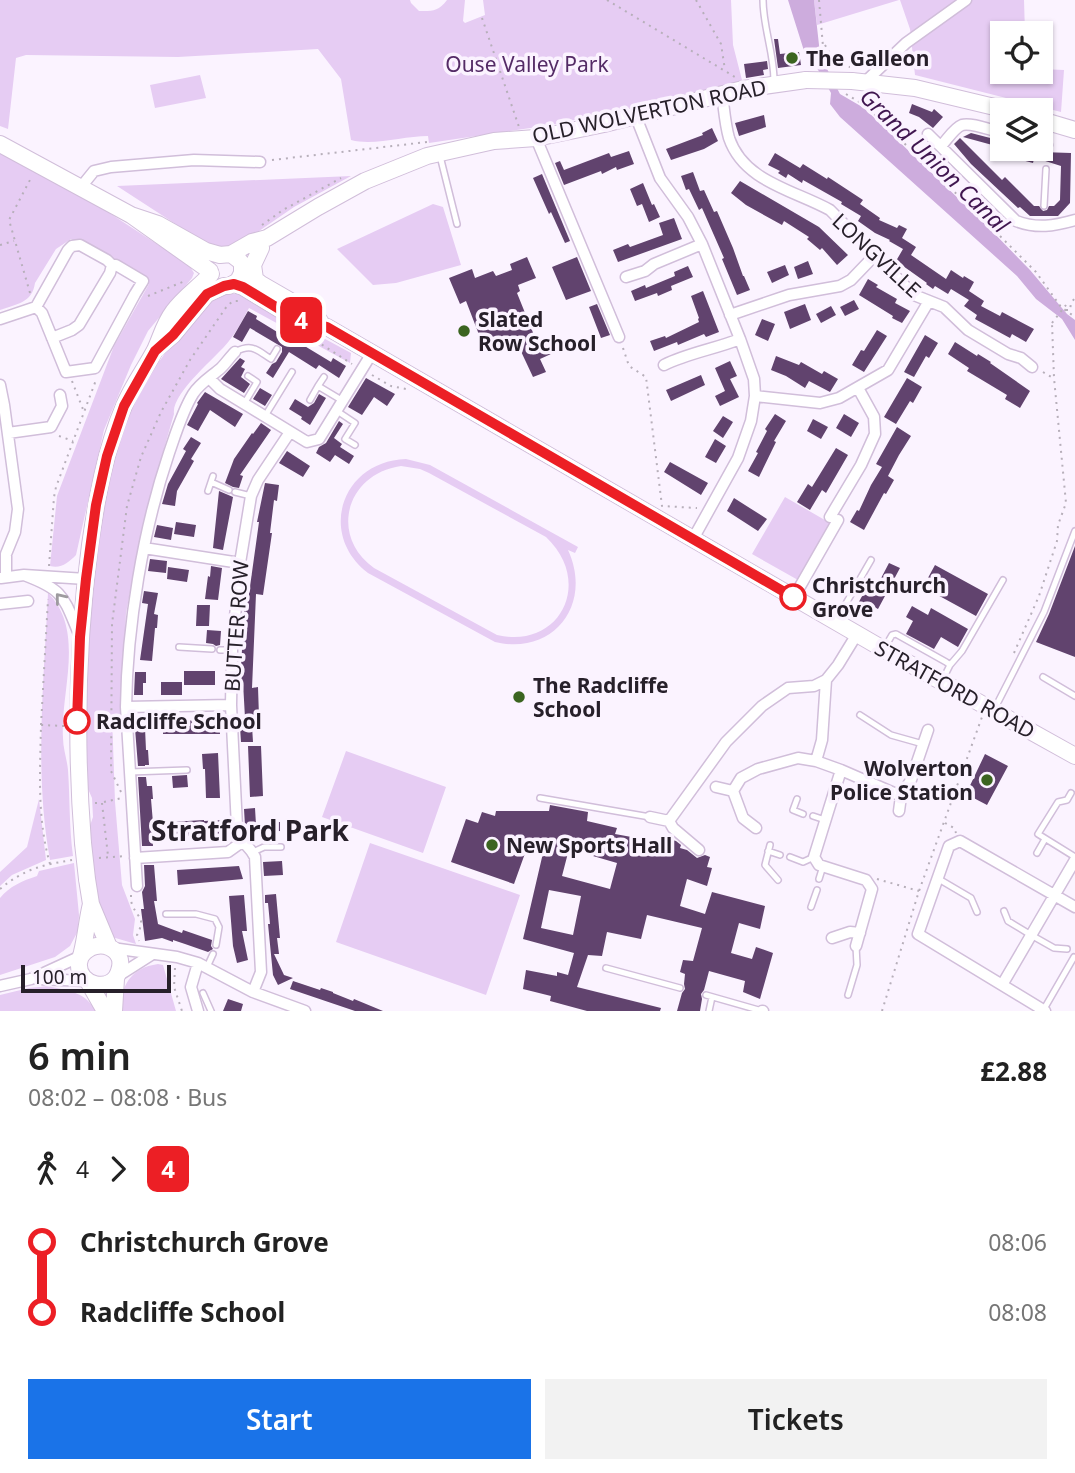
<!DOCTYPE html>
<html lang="en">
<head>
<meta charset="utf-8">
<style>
	body { margin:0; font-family:"Noto Sans",sans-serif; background:#f2f2f2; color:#222; height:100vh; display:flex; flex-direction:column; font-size:26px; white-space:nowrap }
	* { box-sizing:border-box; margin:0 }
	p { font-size:23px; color:#767676 }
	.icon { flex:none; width:38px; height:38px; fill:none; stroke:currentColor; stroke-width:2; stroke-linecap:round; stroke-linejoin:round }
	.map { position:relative; height:1011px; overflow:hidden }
	.sheet { display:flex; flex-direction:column; background:#fff; flex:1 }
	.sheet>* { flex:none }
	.badge { padding:0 14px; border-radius:10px; font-size:24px; line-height:46px }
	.buttons { position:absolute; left:990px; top:21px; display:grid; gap:14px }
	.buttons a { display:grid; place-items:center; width:63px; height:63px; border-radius:0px; background:#fff; box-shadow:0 2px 5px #0004; font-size:35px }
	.scale { position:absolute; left:21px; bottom:18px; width:150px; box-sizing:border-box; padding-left:7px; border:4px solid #27202a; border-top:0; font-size:19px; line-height:24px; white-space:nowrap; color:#27202a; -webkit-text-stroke:5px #fbf3ff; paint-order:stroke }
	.map>.badge { position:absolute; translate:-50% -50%; box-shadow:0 0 0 4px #fff }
	.legs { display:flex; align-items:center; gap:10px; height:77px; padding:0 28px; font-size:23px }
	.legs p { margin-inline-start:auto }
	.head { display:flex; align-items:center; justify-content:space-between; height:119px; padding:0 28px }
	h1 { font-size:38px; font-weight:600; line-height:52px }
	.button { display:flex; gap:14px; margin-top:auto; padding:14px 28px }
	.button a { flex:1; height:80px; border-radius:0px; background:#1a73e8; color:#fff; font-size:28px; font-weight:600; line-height:80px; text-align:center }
	.button a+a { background:#f2f2f2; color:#222 }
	ul { padding:0 28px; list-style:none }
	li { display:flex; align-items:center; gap:24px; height:70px; font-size:26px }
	li i { display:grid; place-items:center; width:10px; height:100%; margin:0 9px; background:currentColor }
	li i::after { content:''; width:18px; height:18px; margin:-9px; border:5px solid; border-radius:50%; background:#fff }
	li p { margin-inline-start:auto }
	li:first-child i { background:linear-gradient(#0000 50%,currentColor 0) }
	li:last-child i { background:linear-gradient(currentColor 50%,#0000 0) }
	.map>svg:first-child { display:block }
</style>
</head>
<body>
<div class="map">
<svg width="1075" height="1011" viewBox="0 0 1075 1011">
	<rect width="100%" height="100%" fill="#fbf3ff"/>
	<path fill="#e6ccf3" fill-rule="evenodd" d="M0,0H410L411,3L419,11C432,11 438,12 447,0H465L463,21L465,23L485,15L483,0H731L733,45L743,84L551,125L429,143L428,136C404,136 374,146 351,140L341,79L318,49L178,57L26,55L16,58L8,129L0,126Z
		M814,0H899L817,25Z
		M900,0H1024L1025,33H1003V72H1041V69L1064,70L1061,112L915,75L910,29Z
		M200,75L206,98L155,108L150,85Z
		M0,152L91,201L189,265L194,273L192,278L148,331L131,365L104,430L76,555C68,563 61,569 50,566L57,496L114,346L149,284L71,239L56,249L35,283C32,303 17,304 0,310Z
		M351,176L294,207L236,247L214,249L117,186Z
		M433,204L443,207L461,265L396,283L373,285L337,249Z
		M227,294H242L351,353L350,363L249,308C243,319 237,331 229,341C216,358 171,393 174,414L146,511L126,613L121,717L117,725L112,715L115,802L122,885L135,919L133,935L136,944L112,937L94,905L85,840L93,817L92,798L81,773L80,695L103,487L123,418L142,379L161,359L177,335L211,299Z
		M406,459L430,465L578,547L575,553L568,550C593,604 554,656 495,642L368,573C317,534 342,461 406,459ZM401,466L420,469L429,473L546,537C594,582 560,650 497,635L374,568C329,536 346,474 401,466Z
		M785,497L830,523L798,580L752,554Z
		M48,593C86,631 60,692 63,738C63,749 67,759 68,770C70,799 69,827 73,856L50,860C34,772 44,681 48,593Z
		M346,751L446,787L423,853L322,817Z
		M39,799L46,860L12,875L0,886V872L27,847Z
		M370,843L520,895L486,995L336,942Z
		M74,863L79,915L78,931L70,946L55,957L0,975V898C10,886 22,881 37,876L39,871Z
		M158,964L163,965L176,1011H119C122,985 130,968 158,964Z
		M48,986C69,991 84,991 96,1011H0V995L29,988Z"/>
	<path fill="#cdacdd" d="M788,0H814L820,54L825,65L840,94L864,108L987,226L1030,270L1067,314L1075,320V340L1062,319L1036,299L1017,276L840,117L830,104L831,93L817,68L805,54Z"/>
	<path fill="#61436e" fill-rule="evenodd" d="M774,39H778L780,54L799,52L801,65L778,68Z
		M767,61L768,69L763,70L764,75L746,78L744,64Z
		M912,104L932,112L934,109L943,117L933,128L919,117L909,113Z
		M764,115L766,127L739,136L735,123Z
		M712,128L718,141L704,149L671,160L666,149L703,135L702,133Z
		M971,133L998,140L996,146L963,137Z
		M960,138L1002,180L1005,177L1034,206H1039L1043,211L1047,210L1049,206H1054L1060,200L1061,166L1039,159L1041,152L1071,153L1070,203L1058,216H1030L1020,207L1018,208L971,164L954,144Z
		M1005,149H1027L1036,151L1033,163L1003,155Z
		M629,151L634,164L617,170L616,167L602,174L601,171L564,185L555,163L560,161L564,170L609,153L611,157Z
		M775,153L800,168L803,164L827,179L828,177L863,200L860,204L880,218L879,220L897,228L899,225L907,229L902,238L916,247L911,255L946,279L951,270L963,278L964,276L974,282L969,291L984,301L981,306L1000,316L1002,312L1034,329L1026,342L1012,334L1010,338L975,319L977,315L964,306L969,300L951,289L948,294L935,286L933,289L926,284L927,283L896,261L903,249L889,241L890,240L875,233L858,221L861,216L841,204L842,202L803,180L802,183L788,174L786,178L778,173L780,171L768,165Z
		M693,172L700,191L704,190L714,212L717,211L733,248L743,276H744L750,290L737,295L722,259L724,258L702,208L699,210L689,189L686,190L681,176Z
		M542,174L570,241L565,243L551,212L549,214L533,178Z
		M740,181L819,227L848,255L837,265L822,248L820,250L807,239L809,237L784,221L782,225L746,205L731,193Z
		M643,183L652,205L654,204L660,217L649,222L642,204L637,206L630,189Z
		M674,218L682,239L618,262L613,250L628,244L630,247L663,235L659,223Z
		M527,257L536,278L518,285L520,291L517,293L538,345L546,341L551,354L540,359L546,372L533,377L518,345L497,354L492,342L483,345L466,301L460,304L449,278L472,269L475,278L493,271L496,276L512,270L510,264Z
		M577,257L591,291L566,300L552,267Z
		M808,261L813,274L798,279L794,267Z
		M785,265L789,275L772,283L767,272Z
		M688,266L693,277L671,286L672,290L658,296L657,293L635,301L631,291L645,285L646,288L675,276L674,272Z
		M868,279L878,285L876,287L897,299L895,303L910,311L902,323L892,318L893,316L859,295Z
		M703,291L719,332L706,337L704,334L678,345L677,342L654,351L650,341L665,336L666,338L699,322L698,319L699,318L691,296Z
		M854,300L859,309L845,316L840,307Z
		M597,304L610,335L601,338L589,307Z
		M805,304L811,320L790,329L784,312Z
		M831,306L836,315L821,323L816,314Z
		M248,311L257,316L256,319L287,338L288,336L331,362L333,358L346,366L339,378L319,365L316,369L289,352L273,378L266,373L272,364L276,362L282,352V347L250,328L242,342L233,337Z
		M762,319L775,324L768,341L755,335Z
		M877,330L887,336L864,372L852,365L861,350L864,351Z
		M925,335L938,343L929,358L926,356L914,377L904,372Z
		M955,342L977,356L978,354L991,362L990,363L1030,391L1020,408L1005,399L1007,395L967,371L969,368L948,354Z
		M776,356L799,365L801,362L822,374L824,371L838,379L830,392L809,381L805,388L786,376L771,370Z
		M240,358L245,361L241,367L245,369L241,377L250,384L244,393L221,379Z
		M730,361L737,376L730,379L739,397L720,406L715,396L725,391L715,368Z
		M701,375L705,385L671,401L666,390Z
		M366,378L395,394L387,406L374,397L362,415L348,407Z
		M907,378L922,387L913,403L910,401L896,424L884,417Z
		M260,388L272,395L265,406L253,399Z
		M205,392L243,414L235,427L210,410L198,431L187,425L198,404L197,403Z
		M319,394L326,398L310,425L301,419L302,417L289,409L295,399L308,407L314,403Z
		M775,414L786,421L774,441L776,442L759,477L748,471L758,453L756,452L767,431L765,429Z
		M844,414L859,423L851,437L836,428Z
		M723,416L733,422L723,438L713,431Z
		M813,419L828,427L821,439L807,431Z
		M339,421L343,424L334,438L342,444L340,447L354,456L349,464L335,455L330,462L316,453L319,447L326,443Z
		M261,423L271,430L240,475L243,476L239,488L233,487L225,483L234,459L252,433L253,434Z
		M897,427L911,436L899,455L888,476L894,480L886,494L884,493L864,530L850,522L857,510L859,511L871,485L882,467L876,464Z
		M191,437L201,443L191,459L194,461L177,491L175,506L162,504L168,484L186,451L183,449Z
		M715,439L726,446L716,463L705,457Z
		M836,448L848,455L826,493L822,490L810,510L797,502L808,484L812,487Z
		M287,451L310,466L303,477L279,463Z
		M670,462L708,483L701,495L664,472Z
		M265,483L279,485L277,501L274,500L270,533H272L263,595L256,594L252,688L258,687L259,717L245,718L243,682H240L245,601H248L259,522H257Z
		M219,491L233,497L223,550L213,548Z
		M734,498L767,519L758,531L727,511Z
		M176,522L196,525L194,537L174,534Z
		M157,525L173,528L171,540L154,537Z
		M1075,546V657L1036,642L1049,614Z
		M150,559L167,561L166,573L148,571Z
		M889,563L900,568L878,609L869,604L863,615L854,611L868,585L871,581L878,584Z
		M935,565L988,594L976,616L923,587Z
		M211,566L222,568L218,600L205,599L208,576L210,577Z
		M168,567L189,570L187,582L167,579Z
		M144,591L158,593L154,614L158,615L157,628H155L152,661L140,660L148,604L142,603Z
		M197,605H210L209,626H196Z
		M912,606L928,615L931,608L968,629L958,647L941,637L934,649L906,634L913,621L906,617Z
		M207,630L221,631L220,645L216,646L213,644L206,643Z
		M184,671H215V685H184Z
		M135,672H146V683H143V695H134Z
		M161,682H182V695H161Z
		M134,716H141L142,728H145L146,750H148L149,765H145V766H138Z
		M219,719L220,734H163V722Z
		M252,726L253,742H241L240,727Z
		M248,746H261L263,796L250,797Z
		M218,753L220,798H206L205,769H203L202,754Z
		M985,754L1008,766L987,805L966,794Z
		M187,775L188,787L173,788L172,776Z
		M138,777H146L147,786H152L153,799H151L153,823H151L153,846H142Z
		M550,805L588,812L587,821L617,828L615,834L637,838L636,847L654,852L659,836L676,841L681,845L680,848L687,850L697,858L705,855L710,857L707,867L712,868L707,886L687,879L680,906L705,914L712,892L765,906L760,929L739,923L731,953L752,959L756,947L773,953L760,999L743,992L745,981L709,971L704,990L701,994L702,999L700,1011H677L682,993L685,989L684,984L685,974L680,972L683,960L693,961L702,928L647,915L641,939L607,932L602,956L588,955L577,987L661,1008L660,1011H587L550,1001L551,996L523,989L526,970L557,976V972L568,975L574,953L523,939L543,853L528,845L514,884L451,862L466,819L478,823L482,812L495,816L496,811H549ZM569,849L617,863L610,889L562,876ZM549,890L581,896L573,935L541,928Z
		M255,808L256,825L245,826L244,809Z
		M204,820V821L224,820L229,835L211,834L172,837L171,822Z
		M280,822V831L264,832L263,823Z
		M282,861L283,875L264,876L263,862Z
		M144,865H154L157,901H154L158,924L182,933L183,930L212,940L211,946L213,949L208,952L185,944L173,940V942L162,938L145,941L141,909H144L142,892L145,886Z
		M239,866L243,879L178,885L177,870Z
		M276,894L280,938H277L279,954H274L284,975L293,978L278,985L273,975L268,924H270L268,903H265V895Z
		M244,895L247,931H242L248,960L237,963L233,946L229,896Z
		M293,981L320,990L321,988L333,992V993L353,1001L354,999L383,1011H355L290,989Z
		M228,999L243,1004L241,1011H223Z"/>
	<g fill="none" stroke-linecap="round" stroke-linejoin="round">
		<defs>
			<path id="lane" d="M763,0C763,27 774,53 774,81
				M440,156L457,224
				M1044,206L1046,169
				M235,352C252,343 257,350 271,359L277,349
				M318,386L324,377
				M310,400L318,386L343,401
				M244,404L257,382L248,376
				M337,411L355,423L345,439L355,445
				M265,416L292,372
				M211,482L229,490
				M208,491L213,476
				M235,492L251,496
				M837,619L871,560
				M179,647L212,649
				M885,647L892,635L896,634L946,662L950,665L942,681
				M220,650H232
				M950,665L962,651L1003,580
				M1043,677L1075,696
				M995,708L1044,612L1075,531
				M860,715L891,735L923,744
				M130,772L187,770
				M1071,793L1067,800L1058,802L1038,834L1075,857
				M540,798L650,817
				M797,799L793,810L803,814
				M813,816L825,820
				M770,845L765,865L778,880
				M768,851L780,855
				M253,852L264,847H281
				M1037,853L1045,839
				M790,857L803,862L814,857
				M937,878L971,898L977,912
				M819,879L823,866
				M811,907L817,890
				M1004,911L1008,921L1031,935L1054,948L1067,949
				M166,914H196L215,919L219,927L216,945
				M207,967L213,954
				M606,968L680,988
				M203,993L211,1011
				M706,995L762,1011
				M848,995L857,965L856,946
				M1044,1009L1074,957
				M709,1011L712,997"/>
			<path id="street" d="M865,82L906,43L966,0
				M722,94C724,108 725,124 729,138C744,182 794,190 830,210L914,295L944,307L968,330L1008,354L1021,358L1032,367
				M636,117L660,178L688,217L702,244L740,339L754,379L755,396L751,421L738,458L693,539
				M928,134L1016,221C1037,229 1054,226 1075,220
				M536,138L619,337
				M1041,144L1047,145
				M941,146C947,140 954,128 962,125C971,122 993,131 1003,133
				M81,187L94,171L111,167L194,160L260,162
				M626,277L645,271L654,264L702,244
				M36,307L42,313L66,372L95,368L135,294L143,281L116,265H112
				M730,315L789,295L840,286L851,280L875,255
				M0,319L36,307L68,250L72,246L80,245L107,260L112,265L110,273L79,325L72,330L52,338
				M664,365C688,353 715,349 740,339
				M209,378L220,389L307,442L319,439L372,353
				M0,385L4,405L18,509L15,532L6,554V577
				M755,396L820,403L839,398L888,370L929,301
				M8,433L51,427L62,406L60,395
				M830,517L861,465L875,434L874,417L858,388
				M144,548L240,563
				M24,575C64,590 63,596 79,634
				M1,578L24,575L86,579
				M794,597L838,520
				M0,604L28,601
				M826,680L822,740L816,761L841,770L814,857L819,865L866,880L872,889L856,946
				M126,707L231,705
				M841,770L901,796L911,780L928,730
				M716,787L733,791L743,818L756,828
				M733,791L741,778L758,769L798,758L816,761
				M899,811L901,796
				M650,817L669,821L673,828L699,850
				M669,821L726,742L762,706L788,688L814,686L826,680L838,665L857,634
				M135,858L228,852L242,842
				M137,886L126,707C127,626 143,530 169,453C176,433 182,412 193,394C200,383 212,376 221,368C226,363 230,357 235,352
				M832,938L850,932L860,933
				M112,948L177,957L198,963L253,992L305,1011
				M118,976L151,955
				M37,979L87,981
				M1002,985L1075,860
				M0,986L31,979L81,956
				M253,992L261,972L255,857C248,843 241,846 237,827L231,705L232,650L240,563L251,496L258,480L290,432
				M198,1011L191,987L198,963
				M762,1011H763
				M1045,1011L918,934L949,846L960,841L1075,907"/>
			<path id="secondary" d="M852,81L915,88L1007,110
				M1041,120L1075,130
				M0,144L131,215L210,271
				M131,215L158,224L206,251L220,255L231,254L239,260L242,264V273L238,281L229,286H224L207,294L173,335L156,349
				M231,254L252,242L267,238L318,207L365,181L427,156L494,141L536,138L604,124L743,89L806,80
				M242,269L261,284L313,314L320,321
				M255,279L253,265L261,248
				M234,284L243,287L294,318L327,327L883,649L1075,756
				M83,843C75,743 77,644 90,545C97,498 105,450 124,406C132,386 145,369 155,350C161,337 164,324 173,312C183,298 199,287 211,274
				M87,879L91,904L109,947
				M82,955C97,936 127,948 119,971C112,994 77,986 79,963C79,962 82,953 82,952C86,936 87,920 91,904
				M89,983L105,1011
				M114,1011L116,979"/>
		</defs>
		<use href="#lane" stroke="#d1beda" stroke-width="8"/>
		<use href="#street" stroke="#d1beda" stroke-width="13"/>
		<use href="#secondary" stroke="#d1beda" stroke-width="18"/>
		<path stroke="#b7afba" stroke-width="2" stroke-dasharray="2 5" stroke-linecap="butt" d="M607,0L735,77
			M696,0L721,44L725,70
			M819,0L824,58L829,66
			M482,18L519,127
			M825,45L836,64L850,67
			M846,94L861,103L873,113L999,235L1036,272L1061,307L1075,317
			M272,160L427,142V144
			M262,225L283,210L341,178
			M0,245L14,241
			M30,293L9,220L31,178
			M148,296L185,281
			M1066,310H1070L1071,303L1075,298
			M310,337L352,364
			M623,348L629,366L646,377L662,506L697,508
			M1043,372L1053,378
			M372,375L391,386L406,389
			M72,381L84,412
			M59,436L73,441
			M49,566L54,497L56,487L96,380
			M1014,653L1039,596L1057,541L1058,525L1066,503L1054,378L1052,323
			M41,725L48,599
			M121,792L111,771L112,624L127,506L141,457L161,412L190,360L227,306L233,301H240
			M104,802L122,798
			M95,803H102L108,856
			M945,823L954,828L956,833
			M99,858L125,856
			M50,864C37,819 40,772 41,725L65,726
			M877,879L919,891
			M0,889C24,869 42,865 72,860
			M131,895C131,899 131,903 133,907C140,920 145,919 137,935L139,941
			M175,968L174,987L182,1011
			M882,1011L919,891L982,717"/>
		<use href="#lane" stroke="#fff" stroke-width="5"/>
		<use href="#street" stroke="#fff" stroke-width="10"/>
		<use href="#secondary" stroke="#fff" stroke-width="16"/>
		<defs>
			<path id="secondary-bridge" d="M806,80L852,81
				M83,843L87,879"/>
		</defs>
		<use href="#secondary-bridge" stroke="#d1beda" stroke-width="18" stroke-linecap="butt"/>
		<path stroke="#b7afba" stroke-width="2" stroke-dasharray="2 5" stroke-linecap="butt" d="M1052,323L1066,305"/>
		<use href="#secondary-bridge" stroke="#fff" stroke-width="16"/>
	</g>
	<defs><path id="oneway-chevron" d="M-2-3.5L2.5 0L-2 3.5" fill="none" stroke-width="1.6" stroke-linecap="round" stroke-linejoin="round" transform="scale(1.75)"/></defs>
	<use stroke="#9e9b9f" href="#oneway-chevron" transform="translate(60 598) rotate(-129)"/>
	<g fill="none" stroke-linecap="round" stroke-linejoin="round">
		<defs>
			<path id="line-1" d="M77,721L80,637L86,579L96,505L107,456L124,406L155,351L173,335L207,294L224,286L234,284L243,287L294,318L327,327L793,597"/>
		</defs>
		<use href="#line-1" stroke="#fff" stroke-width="16"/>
		<use href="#line-1" stroke="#ec1f25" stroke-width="10"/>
	</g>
	<g fill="#3b6420" stroke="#fbf3ff" stroke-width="2.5">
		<circle cx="792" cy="58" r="7"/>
		<circle cx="464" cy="331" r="7"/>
		<circle cx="519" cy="697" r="7"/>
		<circle cx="987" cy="780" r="7"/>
		<circle cx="492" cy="845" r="7"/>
	</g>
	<g fill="#fff" stroke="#ec1f25" stroke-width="3.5">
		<circle cx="793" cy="597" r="12"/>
		<circle cx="77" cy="721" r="12"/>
	</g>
	<g text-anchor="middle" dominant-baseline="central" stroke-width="7" stroke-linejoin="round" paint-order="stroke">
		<g font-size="21" font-weight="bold" fill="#27202a" stroke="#fbf3ff" text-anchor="start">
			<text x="806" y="58">The Galleon</text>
			<text x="478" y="319">Slated<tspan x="478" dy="24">Row School</tspan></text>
			<text x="533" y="685">The Radcliffe<tspan x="533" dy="24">School</tspan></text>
			<text x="973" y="768" text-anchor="end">Wolverton<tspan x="973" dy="24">Police Station</tspan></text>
			<text x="506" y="845">New Sports Hall</text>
		</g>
		<g font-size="21" fill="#542b66" stroke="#fbf3ff">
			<text x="527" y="64">Ouse Valley Park</text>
		</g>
		<g font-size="21" fill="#27202a" stroke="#fbf3ff">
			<text transform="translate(649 111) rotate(-12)">OLD WOLVERTON ROAD</text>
			<text transform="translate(877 255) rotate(43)">LONGVILLE</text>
			<text transform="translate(236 626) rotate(-86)">BUTTER ROW</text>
			<text transform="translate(955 689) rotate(29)">STRATFORD ROAD</text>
		</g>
		<g font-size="21" font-weight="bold" fill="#27202a" stroke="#fbf3ff" text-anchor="start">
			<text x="812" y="585">Christchurch<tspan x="812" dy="24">Grove</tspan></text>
			<text x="96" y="721">Radcliffe School</text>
		</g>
		<g font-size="23" font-style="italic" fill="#401650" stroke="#fbf3ff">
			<text transform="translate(935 160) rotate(44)">Grand Union Canal</text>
		</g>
		<g font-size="28" font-weight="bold" fill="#27202a" stroke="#fbf3ff">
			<text x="250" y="830">Stratford Park</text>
		</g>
	</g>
</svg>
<div class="buttons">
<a><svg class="icon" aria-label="locate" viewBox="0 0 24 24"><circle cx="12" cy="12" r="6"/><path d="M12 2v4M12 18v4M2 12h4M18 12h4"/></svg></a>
<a><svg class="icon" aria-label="layers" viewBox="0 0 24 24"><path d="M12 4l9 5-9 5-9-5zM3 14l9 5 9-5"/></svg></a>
</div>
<div class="scale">100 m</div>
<b class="badge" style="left:301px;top:320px;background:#ec1f25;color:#fff">4</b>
</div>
<section class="sheet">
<div class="head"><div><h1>6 min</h1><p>08:02 – 08:08 · Bus</p></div><b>£2.88</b></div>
<div class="legs"><svg class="icon" aria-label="walk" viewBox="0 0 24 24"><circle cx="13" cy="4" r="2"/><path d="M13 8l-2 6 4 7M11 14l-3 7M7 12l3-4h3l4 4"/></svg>4<svg class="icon" aria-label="forward" viewBox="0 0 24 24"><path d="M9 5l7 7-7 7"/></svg><b class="badge" style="background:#ec1f25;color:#fff">4</b></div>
<ul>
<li><i style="color:#ec1f25"></i><b>Christchurch Grove</b><p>08:06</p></li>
<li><i style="color:#ec1f25"></i><b>Radcliffe School</b><p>08:08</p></li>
</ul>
<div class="button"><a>Start</a><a>Tickets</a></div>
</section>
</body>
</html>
